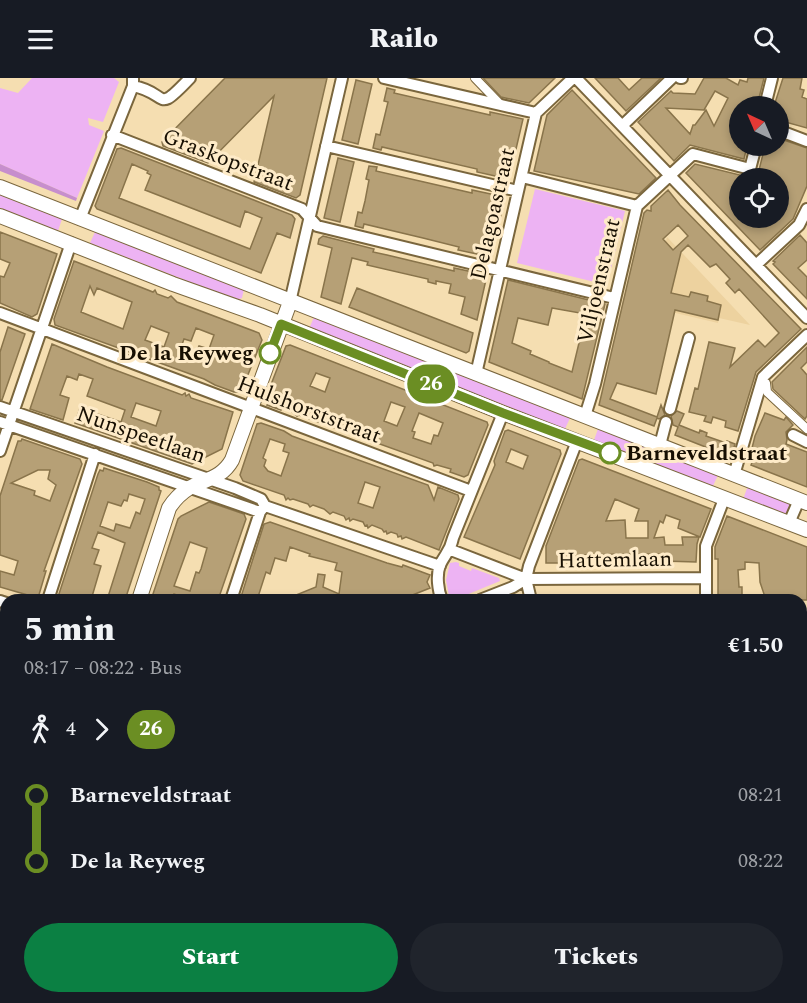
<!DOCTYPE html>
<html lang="en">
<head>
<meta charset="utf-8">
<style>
	body { margin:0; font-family:Spectral,serif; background:#20242c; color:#f1f3f6; height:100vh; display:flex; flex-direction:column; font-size:22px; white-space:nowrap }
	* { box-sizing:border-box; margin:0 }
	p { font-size:20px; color:#9ea1a6 }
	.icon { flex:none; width:33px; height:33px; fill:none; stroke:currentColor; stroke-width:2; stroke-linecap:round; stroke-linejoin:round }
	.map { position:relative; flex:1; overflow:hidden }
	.panel { position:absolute; left:0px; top:516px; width:807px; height:410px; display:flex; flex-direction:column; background:#171b24; border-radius:18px 18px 0 0; box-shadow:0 3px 9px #0003 }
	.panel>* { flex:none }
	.badge { padding:0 12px; border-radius:20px; font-size:21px; line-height:39px }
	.needle { width:39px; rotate:316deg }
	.controls { position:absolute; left:729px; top:18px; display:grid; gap:12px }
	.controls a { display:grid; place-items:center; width:60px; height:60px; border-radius:50%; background:#171b24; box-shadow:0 3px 9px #0003; font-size:30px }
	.map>.badge { position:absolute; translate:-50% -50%; box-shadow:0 0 0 3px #fff }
	.legs { display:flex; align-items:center; gap:9px; height:66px; padding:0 24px; font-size:20px }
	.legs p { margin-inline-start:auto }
	.overview { display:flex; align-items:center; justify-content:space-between; height:102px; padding:0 24px }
	h1 { font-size:33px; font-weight:800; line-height:45px }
	.button { display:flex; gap:12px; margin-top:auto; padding:12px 24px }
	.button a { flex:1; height:69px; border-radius:36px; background:#0b8043; color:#fff; font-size:24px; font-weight:800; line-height:69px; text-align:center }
	.button a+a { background:#20242c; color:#f1f3f6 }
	ul { padding:0 24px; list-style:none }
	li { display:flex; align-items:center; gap:21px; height:66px; font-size:22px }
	li i { display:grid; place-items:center; width:9px; height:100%; margin:0 8px; background:currentColor }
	li i::after { content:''; width:15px; height:15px; margin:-8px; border:4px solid; border-radius:50%; background:#171b24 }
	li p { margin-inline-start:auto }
	li:first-child i { background:linear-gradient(#0000 50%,currentColor 0) }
	li:last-child i { background:linear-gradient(currentColor 50%,#0000 0) }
	header { display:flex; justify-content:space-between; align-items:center; height:78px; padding:0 24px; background:#171b24; font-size:27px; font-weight:800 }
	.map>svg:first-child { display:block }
</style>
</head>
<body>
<header><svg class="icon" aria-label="menu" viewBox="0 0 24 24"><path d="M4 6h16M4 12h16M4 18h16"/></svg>Railo<svg class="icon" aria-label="search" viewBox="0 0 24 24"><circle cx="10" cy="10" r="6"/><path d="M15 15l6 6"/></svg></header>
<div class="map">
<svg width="807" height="925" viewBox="0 0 807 925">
	<rect width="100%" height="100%" fill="#f5deb1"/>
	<path fill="#edd29f" d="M667,159L750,247L719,240L718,245L650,229Z"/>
	<path fill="#edb3f3" d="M32,0H114L119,4L103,44L88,40L89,47L104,53L77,120L0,86V10L18,15Z
		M535,111L625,133L607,207L517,185Z
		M0,117L62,141L58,153L0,130Z
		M95,154L244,211L242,220L236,222L90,165Z
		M314,239L423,278L422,282L570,340L565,351L309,251Z
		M598,351L718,397L713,408L594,362Z
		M749,405L790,422L791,432L787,436L783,438L742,424Z
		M456,484L459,485V488L471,493L472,490L499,500L500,503L454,522L449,518L446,502L450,485Z
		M807,648V925H175L181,920H801V651Z"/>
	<path fill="#c78ecd" d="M0,86L77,120L76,123L0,93Z"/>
	<path fill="#b6a076" stroke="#89744b" stroke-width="1.5" fill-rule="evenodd" d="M225,0H327L300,117L296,120L254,104L274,18L208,85L163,68L162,64Z
		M483,0H555L529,25L501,19Z
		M595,0H618L629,12L642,0H661L626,33Z
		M704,0H726L738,7L740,2L747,4L748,0H764L757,28H740L738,39L740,40V68H747L744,81L690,67L674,83L638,44L671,13L673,15L695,16ZM715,13L728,20L714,48L706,32L695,47H693L690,56L666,30L704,32Z
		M783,0H802L800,11L804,12L802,19L807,21V50L778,42V28H774Z
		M356,2L372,6L358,66L342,62Z
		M387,10L395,12L394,15L490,37V34L523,41L509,101L477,94V91L382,69L381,72L373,70L376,56L380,57L388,24L384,23Z
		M572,12L656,100L639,116L534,93L547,37Z
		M778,60L807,70V108L793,141L760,172L686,95L695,86L740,97V140H778V128L784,116L778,114V100H757L765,68H778Z
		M121,70L292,137L295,141L290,160L277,155L261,195L97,131L95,128L117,71ZM132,86L148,93L147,95L151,97L145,112L240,149L245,133L262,140L250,171L119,120Z
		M338,80L354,84L340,144L324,140Z
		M369,88L377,89L376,93L472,115V112L505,119L491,179L458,172L459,169L423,160L364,146L363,150L355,148L358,134L362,135L365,123L369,102L366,101Z
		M668,112L680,127L801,251L756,294L738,353L725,349L726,343L713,339L711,345L704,343L706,338L689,334L695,310L698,311L709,264L735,270L730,289L758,262L765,269L779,255L739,211L735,215L726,205L730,201L716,186L710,189L688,167L681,174L671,215L689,219L691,214L708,218L707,223L721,227L718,242L675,232L656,316L617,305L610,321L657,339L661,327L665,337L659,341L657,340L654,348L599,327L644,135L647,132L651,133V128ZM678,147L688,158L673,172L663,161Z
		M0,154L57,176L37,236L32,239L0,225V198L4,199L10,185L0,181Z
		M800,157L807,165V182L798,190L807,199V221L773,186L775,184L773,183Z
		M323,158L374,171L373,174L387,177L454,193V190L487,197L477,242L461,236L465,219L449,215L451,206L436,203V206L428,204V201L367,187L368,184L352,180L341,226L321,219L332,170L318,166L319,161Z
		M74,183L153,214L155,212L157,216L168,220L171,218L177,224L259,255L262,262L241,314H234L215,307L204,301L55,247L54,241ZM90,208L94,217L97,210L132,224L123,251L81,234ZM151,248L169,255L164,269L145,262ZM196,250L214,257L209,271L199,268L194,280L179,275L184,261L191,263Z
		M508,202L605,226L582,321L489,284ZM552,230L586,236L572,294L549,285V284L530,276L531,273L512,265L518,240L548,247Z
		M357,210L473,255L469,273L466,275L349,229Z
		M8,249L25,256L2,322H0V274Z
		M52,266L107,289L182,317L185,315L186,318L189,316L191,320L233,334L222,371L192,386L75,345L80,330L121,344L125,332L87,318L93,301L79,296L77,302L67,298L60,317L69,320L63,342L30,331ZM136,325L161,333L156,348L131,339Z
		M290,267L487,344L488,347L468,397L464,399L450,394L451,391L437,387L434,388L433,385L324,346L299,337L297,338L291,333L282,330L281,332L267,327L269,324L265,322L286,268ZM316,295L330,300L325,314L310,308ZM391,324L405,329L397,348L384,343ZM419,335L443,345L438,358L434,357L431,366L413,360L415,354L412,353Z
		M807,269V284L801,290L807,297V338L805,341L773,311L772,304Z
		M677,333L684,336L679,347L699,355L700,352L707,355L706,358L726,365L727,363L735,366L731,379L675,357L678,349L673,347L671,338Z
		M765,335L784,342L786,339L793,347L786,354L787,362L786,366L807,374V409L751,387L757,372L752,370L755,358Z
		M261,345L284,353L292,358L428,407L434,422L438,409L458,417L459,421L439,472L406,459L402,461L401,458L398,459L397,456L391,454L387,456L386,453L384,454L382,451L372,447L368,450L367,447L365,448L363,444L353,441L350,443L349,440L346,442L344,438L333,434L330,436L324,431L313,427L310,429L308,426L293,421L290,422L288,420L286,422L284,417L243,403L240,397L257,346ZM270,361L285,366L283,373L289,375L281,398L268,393L264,388L266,382L263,380ZM365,404L380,409L373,430L358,425Z
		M508,352L560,372L561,376L520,481L464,459L495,387L494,383L505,353ZM511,371L528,378L523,391L506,384Z
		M22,361L80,381L82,386L44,493H46L38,520L0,509V493L14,497L18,483L0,477V418L18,363H21ZM38,392H50L48,401L56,407L50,423L34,417L35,413L11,405Z
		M582,381L711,431L700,459L678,450L680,442L666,437L663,445L660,443L654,460L664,459L665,467H683L682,459H699L697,466L696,484L663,483V476H626L579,477L580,483L573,485H546V468L579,382ZM615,421L639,431L635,443H648V460H626L625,442L606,443Z
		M104,390L147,404L159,409V412L161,413L125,522H107L125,465L98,454L92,470L99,472L94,486L101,488L91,522H57L98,396L100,392L103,393ZM129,416L145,421L140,436L136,434L130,450L116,446L114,453L100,448L108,424L121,428L124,422L127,423Z
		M209,424L244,436L246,441L218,522H190L174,516L172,522H151L178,441L181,438ZM190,464L207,470L201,491L199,495L196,494L190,513L174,508Z
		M727,438L807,469V522H751L764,516L760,504L759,485L745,484V491L738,492L739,509H742V522H718V481H715V469Z
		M270,444L387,485L402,489L403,487L430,497L427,504L430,510L400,522L399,519L396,522H284L316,509L318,496L325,497L323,509L339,516L342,494L335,492L337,485L309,478L310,476L290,469L286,483L275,480L270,496L266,494L257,522H240L264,446Z"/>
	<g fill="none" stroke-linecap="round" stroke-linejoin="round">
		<defs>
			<path id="pedestrian" d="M475,0L501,27
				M761,304L766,305L767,314L807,351
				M801,796L807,798
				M353,925L359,920"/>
			<path id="minor" d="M384,0L536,35
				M576,0L807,240
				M680,0H682
				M133,8C170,15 154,38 190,0
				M765,28L772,0
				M623,47L672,0
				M778,52L807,63
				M112,57L302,131L317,148L614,220
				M326,68L518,113
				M522,99L637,128
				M80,141L133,8V0
				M756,187L799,147L807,131
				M290,224L342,0
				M0,235L471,413
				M476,296L536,35L573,0
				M0,329L235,410L261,421L265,428L440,488
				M670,331L689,260
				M585,338L595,306L637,128L693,76L750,91L756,68
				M0,344L260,434
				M793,357L807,364
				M660,367L666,344
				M0,373L71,165
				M734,397L763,299L807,257
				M789,445L799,422
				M451,472L526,501L705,500
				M48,522L95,376
				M231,522L260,434L264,429
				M442,522C438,513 436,497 440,487C445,476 450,474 453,460L503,335
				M480,522L513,509L526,501
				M531,522L526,501L529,488L577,363
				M706,522V468L724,421
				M0,523L6,525
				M801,554L807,551
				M0,693L6,672
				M0,707L6,710
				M0,725L6,726
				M24,925L30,920"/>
			<path id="tertiary" d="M0,109L807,425
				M0,138L173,206L260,237L503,335L807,452
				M139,522L169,430C174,422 181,415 189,410C206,401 222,400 232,382L290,224"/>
			<path id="secondary" d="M801,634L807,631
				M0,893L6,891
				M0,909H6
				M50,920L56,925
				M83,920L88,925
				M138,925L145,920
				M156,925L163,920"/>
		</defs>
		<use href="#pedestrian" stroke="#7a663d" stroke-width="10"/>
		<use href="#minor" stroke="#7a663d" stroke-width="14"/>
		<use href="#tertiary" stroke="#7a663d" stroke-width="16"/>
		<use href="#secondary" stroke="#7a663d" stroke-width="18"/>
		<use href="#pedestrian" stroke="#fff" stroke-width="8"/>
		<use href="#minor" stroke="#fff" stroke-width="10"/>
		<use href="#tertiary" stroke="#fff" stroke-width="14"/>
		<use href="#secondary" stroke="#fff" stroke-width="15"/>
	</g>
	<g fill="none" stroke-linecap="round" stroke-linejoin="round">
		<defs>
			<path id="line-1" d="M270,275L281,246L503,335L610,375"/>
		</defs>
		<use href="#line-1" stroke="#fff" stroke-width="14"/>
		<use href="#line-1" stroke="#6b8e23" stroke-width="9"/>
	</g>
	<g fill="#fff" stroke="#6b8e23" stroke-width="3">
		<circle cx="270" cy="275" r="10"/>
		<circle cx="610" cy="375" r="10"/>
	</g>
	<g text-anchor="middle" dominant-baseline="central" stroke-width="6" stroke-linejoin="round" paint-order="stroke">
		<g font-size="22" fill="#170f02" stroke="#feebc8">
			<text transform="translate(228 82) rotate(21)">Graskopstraat</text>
			<text transform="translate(493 136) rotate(-77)">Delagoastraat</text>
			<text transform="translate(599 203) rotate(-77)">Viljoenstraat</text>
			<text transform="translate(309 332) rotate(21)">Hulshorststraat</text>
			<text transform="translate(141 357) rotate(19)">Nunspeetlaan</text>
			<text transform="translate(615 482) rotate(-1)">Hattemlaan</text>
		</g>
		<g font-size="22" font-weight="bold" fill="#170f02" stroke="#feebc8" text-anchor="end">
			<text x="254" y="275">De la Reyweg</text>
			<text x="626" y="375" text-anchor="start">Barneveldstraat</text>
		</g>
	</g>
</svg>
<div class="controls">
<a><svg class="needle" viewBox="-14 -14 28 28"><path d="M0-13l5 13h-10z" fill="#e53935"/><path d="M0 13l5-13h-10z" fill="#9ea1a6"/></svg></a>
<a><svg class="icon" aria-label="locate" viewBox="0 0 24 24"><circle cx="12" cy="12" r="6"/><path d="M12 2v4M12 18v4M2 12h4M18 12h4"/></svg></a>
</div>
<b class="badge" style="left:431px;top:306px;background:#6b8e23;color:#fff">26</b>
<section class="panel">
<div class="overview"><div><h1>5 min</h1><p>08:17 – 08:22 · Bus</p></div><b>€1.50</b></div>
<div class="legs"><svg class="icon" aria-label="walk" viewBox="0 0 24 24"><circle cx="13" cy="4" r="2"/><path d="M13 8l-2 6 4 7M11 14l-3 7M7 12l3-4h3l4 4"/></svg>4<svg class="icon" aria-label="forward" viewBox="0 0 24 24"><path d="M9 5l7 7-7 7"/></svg><b class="badge" style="background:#6b8e23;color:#fff">26</b></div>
<ul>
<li><i style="color:#6b8e23"></i><b>Barneveldstraat</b><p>08:21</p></li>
<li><i style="color:#6b8e23"></i><b>De la Reyweg</b><p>08:22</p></li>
</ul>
<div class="button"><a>Start</a><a>Tickets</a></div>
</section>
</div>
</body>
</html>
